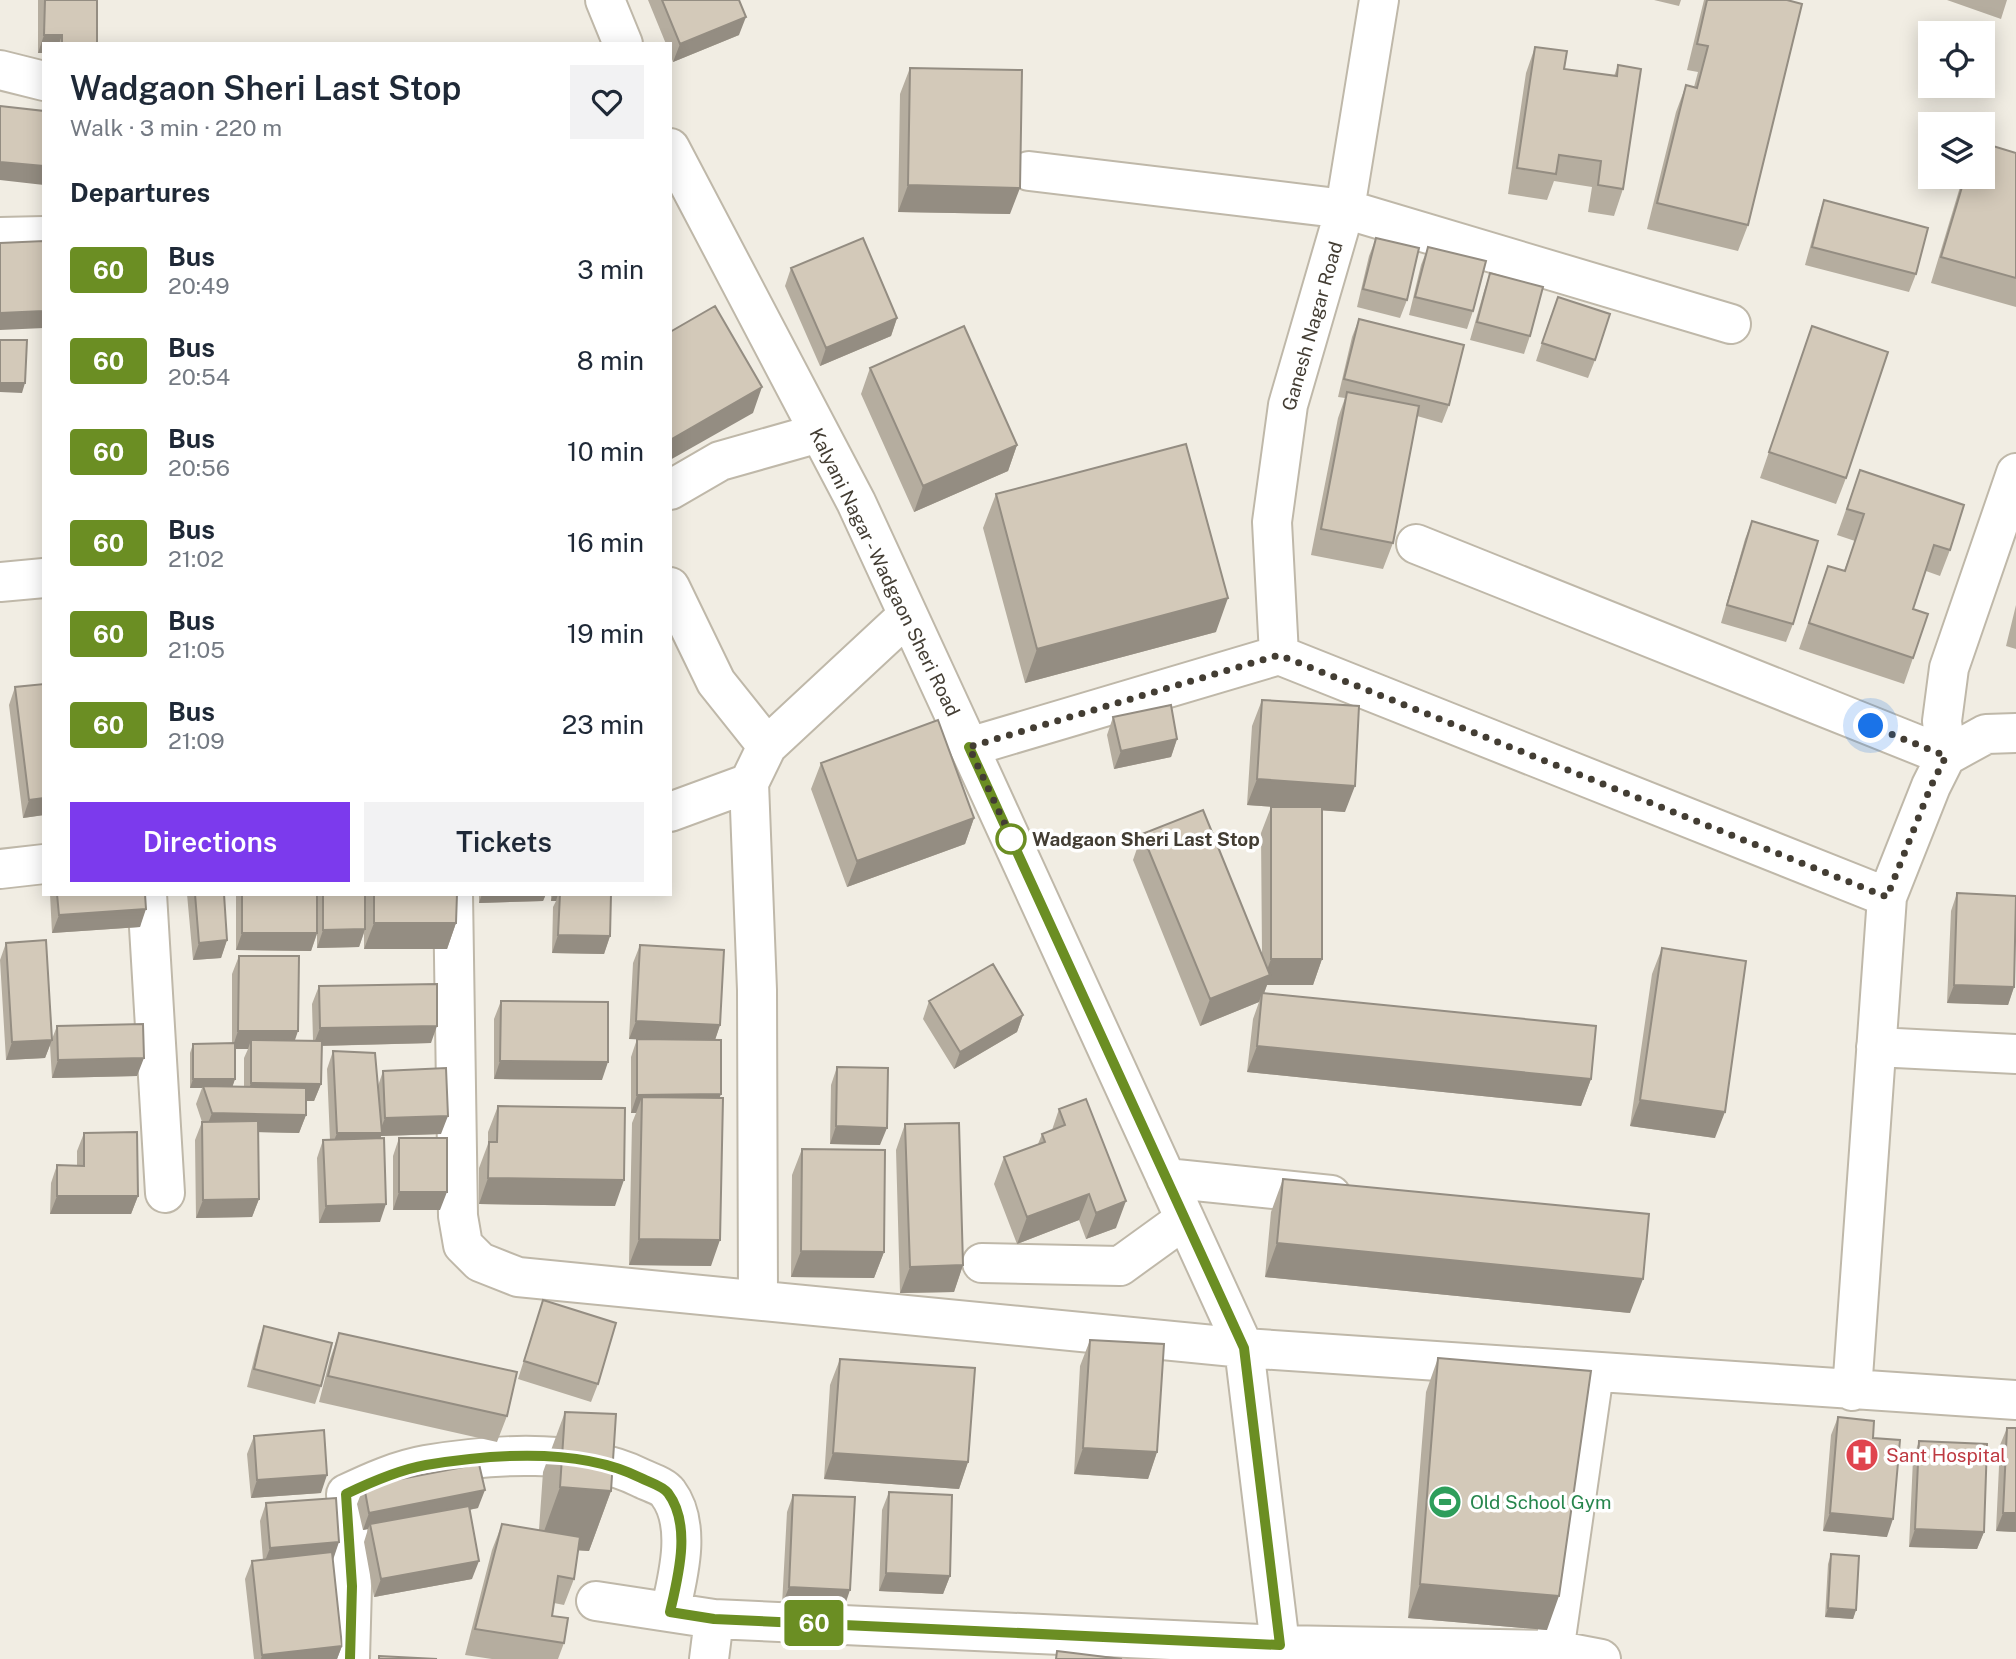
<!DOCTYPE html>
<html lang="en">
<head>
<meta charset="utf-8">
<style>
	body { margin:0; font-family:"Public Sans",sans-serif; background:#f2f2f3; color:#1f2937; height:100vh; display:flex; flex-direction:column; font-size:26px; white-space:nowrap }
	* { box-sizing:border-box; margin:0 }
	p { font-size:23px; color:#747a83 }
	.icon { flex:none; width:38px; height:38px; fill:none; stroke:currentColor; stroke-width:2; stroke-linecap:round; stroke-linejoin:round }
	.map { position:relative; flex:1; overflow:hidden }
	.sheet { position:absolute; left:42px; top:42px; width:630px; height:854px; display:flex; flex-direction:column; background:#fff; border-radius:0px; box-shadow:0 4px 18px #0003 }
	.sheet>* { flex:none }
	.badge { padding:0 14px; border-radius:5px; font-size:24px; line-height:46px }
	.buttons { position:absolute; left:1918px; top:21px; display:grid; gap:14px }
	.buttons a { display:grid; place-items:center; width:77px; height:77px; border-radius:0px; background:#fff; box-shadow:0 4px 18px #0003; font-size:35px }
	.you { position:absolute; width:35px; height:35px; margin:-18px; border:5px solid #fff; border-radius:50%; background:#1a73e8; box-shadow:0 0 0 10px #1a73e833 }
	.map>.badge { position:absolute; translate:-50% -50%; box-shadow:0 0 0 4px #fff }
	h2 { padding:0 28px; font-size:26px; line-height:63px }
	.round { display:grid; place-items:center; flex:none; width:74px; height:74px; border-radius:0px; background:#f2f2f3 }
	.headline { display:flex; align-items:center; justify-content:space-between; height:119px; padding:0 28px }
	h1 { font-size:33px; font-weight:600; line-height:52px }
	.action { display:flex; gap:14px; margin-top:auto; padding:14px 28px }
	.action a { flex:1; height:80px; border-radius:0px; background:#7c3aed; color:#fff; font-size:28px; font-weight:600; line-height:80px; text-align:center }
	.action a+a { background:#f2f2f3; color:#1f2937 }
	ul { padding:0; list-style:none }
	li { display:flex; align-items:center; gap:21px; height:91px; padding:0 28px }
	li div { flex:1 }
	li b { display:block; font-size:26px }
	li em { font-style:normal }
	li .badge { min-width:77px; font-weight:700; text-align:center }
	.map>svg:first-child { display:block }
</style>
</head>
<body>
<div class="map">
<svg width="2016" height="1659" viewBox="0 0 2016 1659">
	<rect width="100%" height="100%" fill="#f1ede3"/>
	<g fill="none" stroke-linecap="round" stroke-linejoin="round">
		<defs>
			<path id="minor" d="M605,0L623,44
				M0,70L44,81
				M670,148L856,502L969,747L1279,655L1887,897L1931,786L1946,756L1986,734L2016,733
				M1029,171L1345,209L1731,324
				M0,237L44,236
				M670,490L720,461L819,433
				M1416,544L1946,756L1942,721L1949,668L2016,473
				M0,582L44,578
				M670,587L716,682L767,746
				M1279,655L1272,522L1288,405L1345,209L1379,0
				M969,747L1244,1348L1280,1645L1284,1659
				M749,783L757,990L758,1300
				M670,812L749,783L767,746L908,615
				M0,869L44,864
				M147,894L165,1193
				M453,894L458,1216L463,1245L480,1262L518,1277L1244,1348L2016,1400
				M1876,1047L2016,1054
				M1166,1178L1331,1195
				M982,1263L1120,1266L1185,1219
				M1852,1391L1887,897
				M596,1601L714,1619L1280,1645L1554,1650L1601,1659
				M350,1659L352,1586L346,1494C371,1482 398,1470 426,1465C492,1454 580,1448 641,1478C649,1482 663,1486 668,1493C692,1525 678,1577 670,1612
				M709,1659L714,1619
				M1553,1659L1594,1373"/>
		</defs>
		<use href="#minor" stroke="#bfb8a9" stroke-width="42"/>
		<use href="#minor" stroke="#fff" stroke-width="38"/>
	</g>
	<path fill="#b5ad9f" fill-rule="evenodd" d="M38,0H97V44H44V53H38Z
		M648,0H739V35L673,62L670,54V44H666Z
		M1654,0H1681L1679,6Z
		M1704,0H1787L1748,225L1738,251L1647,229L1676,112L1686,85L1694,87L1698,72L1687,70Z
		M1947,0H2007L2001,19Z
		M1535,47L1564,69L1614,76L1618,65L1623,189L1614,216L1588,212L1592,187L1554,181L1547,200L1508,194L1526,73Z
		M910,68L1010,214L898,212L900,94Z
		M2016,153V307L1931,283L1963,177H1983Z
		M1824,200L1916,274L1909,292L1805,265L1818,218Z
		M1376,238L1407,300L1400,318L1357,307L1369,256Z
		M1428,247L1473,311L1467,329L1409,315L1421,265Z
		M791,268L897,318L891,336L820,366L785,286Z
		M1490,273L1530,336L1524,354L1470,340L1484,291Z
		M1551,315L1595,360L1588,378L1536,361Z
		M1359,319L1449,405L1442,423L1417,416L1393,543L1383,569L1311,555L1338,418L1345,398L1338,397L1352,337Z
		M1812,326L1846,478L1836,504L1760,478Z
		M870,368L1017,445L1008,471L914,512L861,394Z
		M1860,470L1950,550L1940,576L1926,571L1913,609V658L1904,684L1799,649L1828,566L1844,571L1855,541L1837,535Z
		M996,494L1216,632L1025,683L983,528Z
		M1752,521L1793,624L1786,642L1721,623L1745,539Z
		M2016,605V649L2006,646Z
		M44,684V815L23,818L9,705L15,687Z
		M1262,700L1345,812L1322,810V959L1313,985H1267L1264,993L1591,1079L1581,1106L1247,1072L1253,1019L1259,1002L1200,1026L1133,860L1142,834L1262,954L1261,833L1271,807H1275L1247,805L1252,726Z
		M1113,717L1177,739L1171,757L1114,769L1107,735Z
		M821,763L974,818L965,844L847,887L811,789Z
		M1957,893L2014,987L2008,1005L1947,1003L1951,911Z
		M50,894H145L140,927L52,933Z
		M187,894H224L227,940L221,958L193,960Z
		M236,894H457L456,923L447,949H364V933L359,947L317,948V934L311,951L236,950Z
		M479,894H546L543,901L479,903Z
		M551,894H611L610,936L604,954L552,953L553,907L556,901H551Z
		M6,943L52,1039L57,1026L137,1076L52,1078L50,1045L45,1058L6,1060L0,960Z
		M640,945L720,1025L715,1040L721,1094L719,1098L711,1266L629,1265L632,1123L636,1113H631V1057L637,1039H642H629L633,963Z
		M1662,948L1715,1138L1630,1126L1652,974Z
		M239,956L295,1040H313L312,1004L319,986L431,1043L322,1046L321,1084L314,1101H306V1115L299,1133L258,1132L259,1199L252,1217L196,1218L195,1140L202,1122L196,1104L202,1088H190V1053L193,1044L232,1043V974ZM235,1049H248L244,1058V1087H232L235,1079Z
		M501,1001L602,1080L494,1079V1019Z
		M929,1001L1023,1015L1017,1032L954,1069L923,1019Z
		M333,1051L378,1086L383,1071L441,1134L381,1136L380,1222L319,1223L317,1158L323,1140H330L327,1069Z
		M837,1067L880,1145L830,1144L831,1085Z
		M498,1106L615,1206L479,1204V1168L488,1144V1132Z
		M1059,1109L1116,1228L1086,1239L1079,1220L1017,1244L994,1184L1004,1157L1038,1144L1042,1134L1052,1130Z
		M905,1124L963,1265L954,1292L900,1293L896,1150Z
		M84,1133L138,1196L131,1214H50L51,1183L57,1165L77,1166V1151Z
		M399,1138L440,1210H393V1156Z
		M802,1149L884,1252L874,1278L791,1277L792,1175Z
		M1283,1179L1630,1313L1265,1277L1271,1212Z
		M543,1300L598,1384L591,1402L518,1379Z
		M264,1326L321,1386L315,1404L247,1387L258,1344Z
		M339,1333L507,1416L497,1442L319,1402L330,1359Z
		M1090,1340L1157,1452L1148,1479L1074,1474L1080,1366Z
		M1438,1358L1547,1630L1408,1618L1426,1392Z
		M840,1359L968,1462L959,1489L824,1479L830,1385Z
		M565,1412L611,1491L589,1551L578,1550L574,1579L564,1605L554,1603L552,1616L564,1643L558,1659H492L465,1655L492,1550L502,1524L539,1530L543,1472Z
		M1838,1417L1873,1438L1887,1537L1823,1531L1831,1435Z
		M2007,1428L2016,1532L1996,1531L2000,1445Z
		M254,1436L321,1493L251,1498L247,1454Z
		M1919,1441L1984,1532L1977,1549L1909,1547L1913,1459Z
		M364,1486L478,1508L469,1510L472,1579L374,1597L364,1542L368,1529L363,1530L357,1504Z
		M889,1492L950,1576L943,1594L879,1591L882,1510Z
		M793,1495L844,1608L782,1605L787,1512Z
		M266,1503L332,1560L342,1646L337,1659H254L245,1579L252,1561L263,1560L260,1521Z
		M1831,1554L1856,1610L1853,1619L1825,1617L1828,1564Z"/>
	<path fill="#948d82" d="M746,17L739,35L673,62L680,44Z
		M44,35H62L59,44H44V53H38Z
		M0,162L44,166V185L0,180Z
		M908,185L1020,188L1010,214L898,212Z
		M44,311V328L0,330V313Z
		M897,318L891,336L820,366L826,348Z
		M0,383H25L22,393L0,392Z
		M762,387L753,413L670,460V440Z
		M1017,445L1008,471L914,512L923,486Z
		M1228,598L1216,632L1025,683L1037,649Z
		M1177,739L1171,757L1114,769L1121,751Z
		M1257,779L1355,786L1345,812L1247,805Z
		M44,798V815L23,818L29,800Z
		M974,818L965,844L847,887L857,861Z
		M482,894H546L543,901L479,903Z
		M553,894H558L556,901H551Z
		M146,909L140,927L52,933L59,915Z
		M374,923H456L447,949H364Z
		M365,929L359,947L317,948L323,930Z
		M242,933H317L311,951L236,950Z
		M558,935L610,936L604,954L552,953Z
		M227,940L221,958L193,960L199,943Z
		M1271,959H1322L1313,985H1267L1262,999V993L1259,1002L1200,1026L1210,999L1264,978Z
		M1954,985L2014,987L2008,1005L1947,1003Z
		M1023,1015L1017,1032L954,1069L960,1052Z
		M636,1021L720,1025L714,1043L629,1039Z
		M437,1026L431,1043L313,1046L320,1028Z
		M238,1031H298L292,1049L251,1040L248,1049H232Z
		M52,1040L45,1058L6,1060L12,1042Z
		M1257,1046L1591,1079L1581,1106L1247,1072Z
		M144,1058L137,1076L52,1078L58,1060Z
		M500,1061L608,1062L602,1080L494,1079Z
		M193,1079H235L232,1088L203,1086L202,1088H190Z
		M251,1083L321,1084L314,1101H244Z
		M721,1094L714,1112L642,1097L636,1113H631L637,1095Z
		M1640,1100L1725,1112L1715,1138L1630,1126Z
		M212,1113L306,1115L299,1133L205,1131Z
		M448,1116L441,1134L381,1136L376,1151H330L337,1133H379L385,1118Z
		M836,1126L887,1128L880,1145L830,1144Z
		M488,1178L624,1180L615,1206L479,1204Z
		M399,1192H447L440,1210H393Z
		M1089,1194L1079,1220L1017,1244L1027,1217Z
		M57,1196H138L131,1214H50Z
		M259,1199L252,1217L196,1218L203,1200Z
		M1126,1201L1116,1228L1086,1239L1096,1213Z
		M386,1204L380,1222L319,1223L326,1206Z
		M639,1239L720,1240L711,1266L629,1265Z
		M1277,1243L1643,1279L1630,1313L1265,1277Z
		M801,1251L884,1252L874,1278L791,1277Z
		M963,1265L954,1292L900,1293L910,1267Z
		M1083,1448L1157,1452L1148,1479L1074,1474Z
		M833,1453L968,1462L959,1489L824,1479Z
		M327,1475L321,1493L251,1498L257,1480Z
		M560,1487L611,1491L589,1551L538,1548Z
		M485,1490L478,1508L371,1529L370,1524L368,1529L363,1530L369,1513Z
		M1830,1513L1893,1519L1887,1537L1823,1531Z
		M2003,1513H2016V1532L1996,1531Z
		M1915,1529L1984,1532L1977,1549L1909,1547Z
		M339,1542L333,1560L263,1566L270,1548Z
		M479,1561L472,1579L374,1597L381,1579Z
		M886,1573L950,1576L943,1594L879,1591Z
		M1420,1584L1559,1596L1547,1630L1408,1618Z
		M789,1587L850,1590L844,1608L782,1605Z
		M1828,1608L1856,1610L1853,1619L1825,1617Z
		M342,1646L337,1659H261L262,1655Z"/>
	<path fill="#d3c9b9" stroke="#948d82" stroke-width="2" d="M45,0H97V44H62V35H44Z
		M662,0H739L746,17L680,44Z
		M1707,0H1787L1802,4L1748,225L1657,203L1686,85L1697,88L1708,46L1697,44Z
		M1535,47L1567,51L1564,69L1617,76L1618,65L1641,69L1623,189L1598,185L1601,161L1559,155L1556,174L1517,168Z
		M910,68L1022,70L1020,188L908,185Z
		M0,106L44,111V166L0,162Z
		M1983,143L2016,153V278L1941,257L1965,177H1983Z
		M1824,200L1928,228L1916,274L1812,247Z
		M863,238L897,318L826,348L791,268Z
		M1376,238L1419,248L1407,300L1363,289Z
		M44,241V311L0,313V243Z
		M1428,247L1486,261L1473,311L1415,297Z
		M1490,273L1543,287L1530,336L1477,322Z
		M1558,297L1610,314L1595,360L1542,343Z
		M715,306L762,387L670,440V332Z
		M1359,319L1464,345L1449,405L1344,379Z
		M964,326L1017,445L923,486L870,368Z
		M1812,326L1888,352L1846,478L1769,452Z
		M0,340H27L25,383H0Z
		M1347,392L1419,406L1393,543L1321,529Z
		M1186,444L1228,598L1037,649L996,494Z
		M1860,470L1964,505L1950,550L1934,545L1913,609L1928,614L1913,658L1809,623L1828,566L1845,571L1864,514L1847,509Z
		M1752,521L1818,541L1793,624L1727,605Z
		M44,684V798L29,800L15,687Z
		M1262,700L1359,706L1355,786L1257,779Z
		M1171,705L1177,739L1121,751L1113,717Z
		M938,720L974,818L857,861L821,763Z
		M1271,807H1322V959H1271Z
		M1203,810L1270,975L1210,999L1142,834Z
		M1957,893L2016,896L2014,987L1954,985Z
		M57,894H145L146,909L59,915Z
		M195,894H224L227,940L199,943Z
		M242,894H317V933H242Z
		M323,894H365V929L323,930Z
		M374,894H457L456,923H374Z
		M560,894H611L610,936L558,935Z
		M46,940L52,1040L12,1042L6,943Z
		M640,945L724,950L720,1025L636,1021Z
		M1662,948L1746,961L1725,1112L1640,1100Z
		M239,956H299L298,1031H238Z
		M993,964L1023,1015L960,1052L929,1001Z
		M437,984V1026L320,1028L319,986Z
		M1262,993L1596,1026L1591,1079L1257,1046Z
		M501,1001L608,1002V1062L500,1061Z
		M143,1024L144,1058L58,1060L57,1026Z
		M637,1039L721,1040V1094L637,1095Z
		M251,1040L322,1041L321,1084L251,1083Z
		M235,1043V1079H193V1044Z
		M333,1051L375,1053L382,1133H337Z
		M837,1067L888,1068L887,1128L836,1126Z
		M446,1068L448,1116L385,1118L383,1071Z
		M203,1086L306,1088V1115L212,1113Z
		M642,1097L723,1098L720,1240L639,1239Z
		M1086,1099L1126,1201L1096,1213L1089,1194L1027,1217L1004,1157L1045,1142L1042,1134L1065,1125L1059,1109Z
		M498,1106L625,1108L624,1180L488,1178L489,1142H497Z
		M258,1121L259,1199L203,1200L202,1122Z
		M959,1123L963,1265L910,1267L905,1124Z
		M137,1132L138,1196H57V1165L84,1166V1133Z
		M384,1138L386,1204L326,1206L323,1140Z
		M399,1138H447V1192H399Z
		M802,1149L885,1150L884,1252L801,1251Z
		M1283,1179L1649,1214L1643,1279L1277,1243Z
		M543,1300L616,1323L598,1384L524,1361Z
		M264,1326L332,1343L321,1386L254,1369Z
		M339,1333L517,1372L507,1416L328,1376Z
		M1090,1340L1164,1344L1157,1452L1083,1448Z
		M1438,1358L1591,1371L1559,1596L1420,1584Z
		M840,1359L975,1368L968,1462L833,1453Z
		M565,1412L616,1414L611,1491L560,1487Z
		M1838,1417L1874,1421L1873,1438L1900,1440L1893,1519L1830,1513Z
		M2007,1428H2016V1513H2003Z
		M324,1430L327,1475L257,1480L254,1436Z
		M1919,1441L1987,1444L1984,1532L1915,1529Z
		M479,1464L485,1490L369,1513L364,1486Z
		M889,1492L952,1495L950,1576L886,1573Z
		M793,1495L855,1497L850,1590L789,1587Z
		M336,1498L339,1542L270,1548L266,1503Z
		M469,1506L479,1561L381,1579L370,1524Z
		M502,1524L580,1537L574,1579L558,1576L552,1616L568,1618L564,1643L475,1629Z
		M332,1552L342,1646L262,1655L252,1561Z
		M1831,1554L1859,1556L1856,1610L1828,1608Z
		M1057,1651L1122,1659H1056Z
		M379,1656L437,1659H379Z"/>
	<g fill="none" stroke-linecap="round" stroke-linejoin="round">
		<defs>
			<path id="line" d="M350,1659L352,1586L346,1494C371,1482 398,1470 426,1465C492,1454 580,1447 641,1478C649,1482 663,1486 668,1493C692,1525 678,1577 670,1612L714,1619L1280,1645L1244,1348L969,747"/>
		</defs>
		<use href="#line" stroke="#fff" stroke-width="16"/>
		<use href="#line" stroke="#6b8e23" stroke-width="10"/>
		<path stroke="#433d33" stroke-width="7" stroke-dasharray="0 12.6" d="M1011,839L1016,848L969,747L1279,655L1887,897L1931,786L1946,756L1871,726"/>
	</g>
	<defs>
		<symbol id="hospital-disc" viewBox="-11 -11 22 22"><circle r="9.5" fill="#e0444e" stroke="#fff"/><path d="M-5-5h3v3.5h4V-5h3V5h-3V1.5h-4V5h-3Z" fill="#fff"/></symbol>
		<symbol id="stadium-disc" viewBox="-11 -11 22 22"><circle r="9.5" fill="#2e9e5b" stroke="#fff"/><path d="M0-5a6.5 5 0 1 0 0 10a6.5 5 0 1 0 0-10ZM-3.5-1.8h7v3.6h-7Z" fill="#fff"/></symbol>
	</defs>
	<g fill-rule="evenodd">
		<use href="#hospital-disc" x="1843" y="1436" width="38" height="38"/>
		<use href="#stadium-disc" x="1426" y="1483" width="38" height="38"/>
	</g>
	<circle fill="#fff" stroke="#6b8e23" stroke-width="3.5" cx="1011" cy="839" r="14"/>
	<g text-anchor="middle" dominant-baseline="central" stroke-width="7" stroke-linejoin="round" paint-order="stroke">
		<g font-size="19" fill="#433d33" stroke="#fff">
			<text transform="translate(1312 326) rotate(-74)">Ganesh Nagar Road</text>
			<text transform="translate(885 572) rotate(64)">Kalyani Nagar - Wadgaon Sheri Road</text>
		</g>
		<g font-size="19" font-weight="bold" fill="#433d33" stroke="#fff" text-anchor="start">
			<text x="1032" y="839">Wadgaon Sheri Last Stop</text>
		</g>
		<g font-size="19" fill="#be3a42" stroke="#fff" text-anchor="start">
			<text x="1886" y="1455">Sant Hospital</text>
		</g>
		<g font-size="19" fill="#27864d" stroke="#fff" text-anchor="start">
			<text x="1470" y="1502">Old School Gym</text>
		</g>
	</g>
</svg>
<div class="buttons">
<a><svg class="icon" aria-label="locate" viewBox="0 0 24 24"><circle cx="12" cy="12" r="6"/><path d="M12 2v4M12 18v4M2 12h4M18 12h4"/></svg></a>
<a><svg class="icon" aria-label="layers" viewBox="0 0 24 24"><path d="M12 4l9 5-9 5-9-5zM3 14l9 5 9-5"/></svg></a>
</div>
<div class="you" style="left:1871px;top:726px"></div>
<b class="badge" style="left:814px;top:1623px;background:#6b8e23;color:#fff">60</b>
<section class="sheet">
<div class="headline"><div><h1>Wadgaon Sheri Last Stop</h1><p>Walk · 3 min · 220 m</p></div><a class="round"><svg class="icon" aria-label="heart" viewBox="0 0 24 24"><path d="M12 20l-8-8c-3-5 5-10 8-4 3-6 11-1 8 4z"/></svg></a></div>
<h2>Departures</h2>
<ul>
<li><span class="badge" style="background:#6b8e23;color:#fff">60</span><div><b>Bus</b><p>20:49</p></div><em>3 min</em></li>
<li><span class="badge" style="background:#6b8e23;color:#fff">60</span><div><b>Bus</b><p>20:54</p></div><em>8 min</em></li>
<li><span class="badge" style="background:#6b8e23;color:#fff">60</span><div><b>Bus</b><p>20:56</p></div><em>10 min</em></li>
<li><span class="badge" style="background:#6b8e23;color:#fff">60</span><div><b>Bus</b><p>21:02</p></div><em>16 min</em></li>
<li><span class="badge" style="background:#6b8e23;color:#fff">60</span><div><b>Bus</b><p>21:05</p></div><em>19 min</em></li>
<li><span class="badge" style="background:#6b8e23;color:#fff">60</span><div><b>Bus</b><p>21:09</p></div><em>23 min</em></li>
</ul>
<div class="action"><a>Directions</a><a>Tickets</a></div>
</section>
</div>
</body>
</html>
